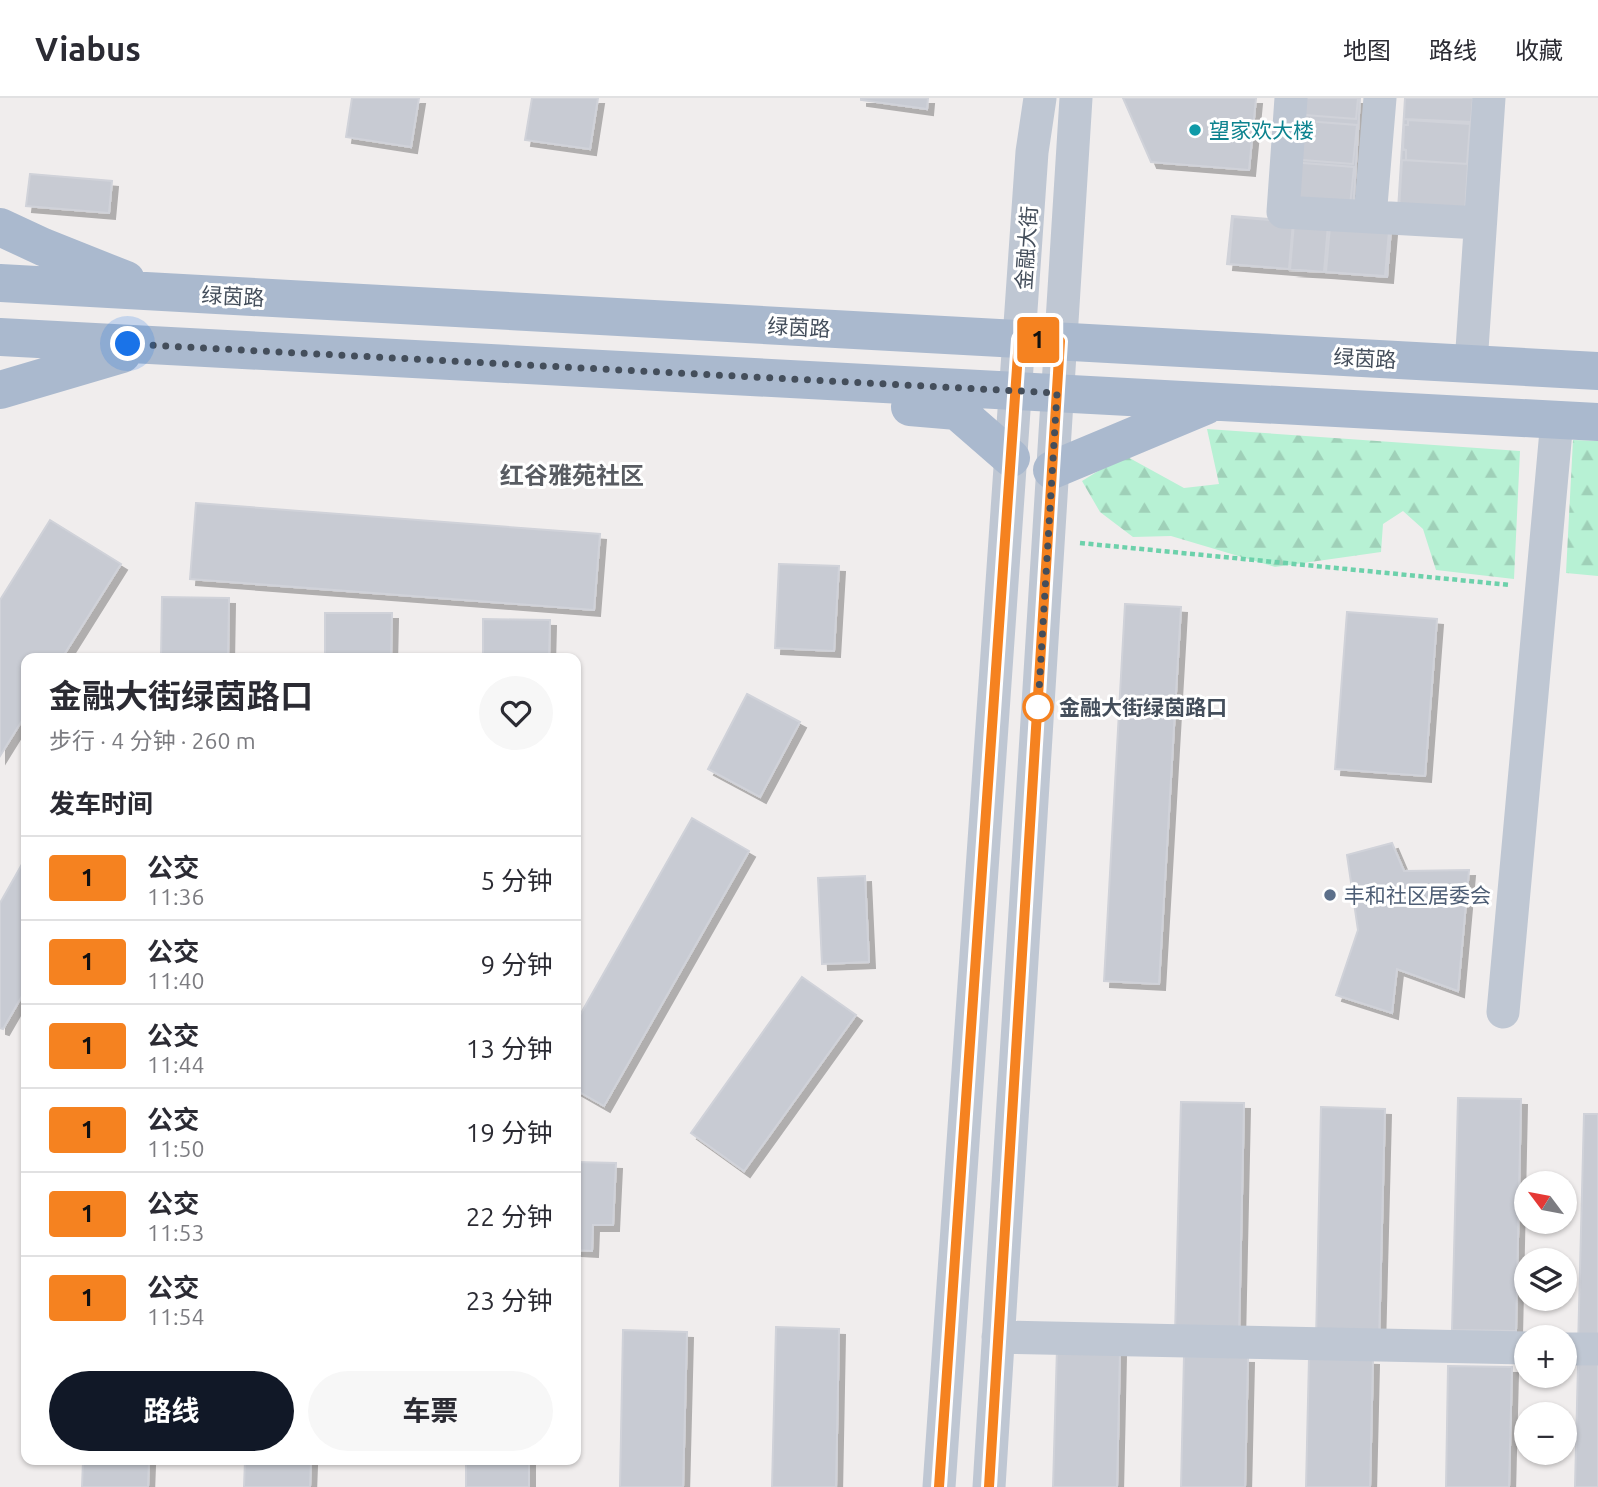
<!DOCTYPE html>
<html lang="zh">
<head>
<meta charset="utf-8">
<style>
	body { margin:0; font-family:Ubuntu,"Noto Sans SC",sans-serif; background:#f7f7f7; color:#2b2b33; height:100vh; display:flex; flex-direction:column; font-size:26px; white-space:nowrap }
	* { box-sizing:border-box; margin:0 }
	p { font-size:23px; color:#7c7c81 }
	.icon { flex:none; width:38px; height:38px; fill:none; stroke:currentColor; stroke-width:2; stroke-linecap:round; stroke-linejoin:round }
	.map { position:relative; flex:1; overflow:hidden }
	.panel { position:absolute; left:21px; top:555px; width:560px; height:812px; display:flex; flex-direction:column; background:#fff; border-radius:14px; box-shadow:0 2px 5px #0004 }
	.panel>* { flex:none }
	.badge { padding:0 14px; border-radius:5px; font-size:24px; line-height:46px }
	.needle { width:46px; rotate:302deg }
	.tools { position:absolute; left:1514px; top:1073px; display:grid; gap:14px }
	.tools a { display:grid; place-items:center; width:63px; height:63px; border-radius:50%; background:#fff; box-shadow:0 2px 5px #0004; font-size:35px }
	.you { position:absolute; width:35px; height:35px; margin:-18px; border:5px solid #fff; border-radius:50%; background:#1a73e8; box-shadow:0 0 0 10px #1a73e833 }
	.map>.badge { position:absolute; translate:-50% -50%; box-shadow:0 0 0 4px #fff }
	h2 { padding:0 28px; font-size:26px; line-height:63px }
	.round { display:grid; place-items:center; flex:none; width:74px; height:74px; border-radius:37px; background:#f7f7f7 }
	.overview { display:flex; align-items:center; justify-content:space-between; height:119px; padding:0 28px }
	h1 { font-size:33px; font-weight:700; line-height:52px }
	.primary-button { display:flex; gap:14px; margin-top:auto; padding:14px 28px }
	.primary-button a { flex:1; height:80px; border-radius:42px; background:#111827; color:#fff; font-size:28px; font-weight:700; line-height:80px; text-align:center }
	.primary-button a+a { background:#f7f7f7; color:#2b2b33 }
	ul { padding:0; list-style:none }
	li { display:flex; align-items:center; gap:21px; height:84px; padding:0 28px; border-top:2px solid #e1e1e2 }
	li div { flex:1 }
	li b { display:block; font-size:26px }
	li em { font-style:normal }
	li .badge { min-width:77px; font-weight:700; text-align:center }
	header { display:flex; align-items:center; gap:42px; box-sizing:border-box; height:98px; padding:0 35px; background:#fff; border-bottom:2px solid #e1e1e2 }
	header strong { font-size:33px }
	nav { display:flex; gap:38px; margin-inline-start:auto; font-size:24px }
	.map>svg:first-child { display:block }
</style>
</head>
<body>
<header>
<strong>Viabus</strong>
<nav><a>地图</a><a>路线</a><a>收藏</a></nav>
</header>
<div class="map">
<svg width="1598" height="1389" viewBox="0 0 1598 1389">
	<defs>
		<pattern id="forest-firs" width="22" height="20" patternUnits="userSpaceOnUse" patternTransform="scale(1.75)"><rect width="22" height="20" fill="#b7f1d4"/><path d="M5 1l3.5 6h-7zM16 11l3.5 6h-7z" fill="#9fd0b8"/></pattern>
		<filter id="shadow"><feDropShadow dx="6" dy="6" stdDeviation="0" flood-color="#0004"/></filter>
	</defs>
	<rect width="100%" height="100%" fill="#f0eded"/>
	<path fill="url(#forest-firs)" d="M1207,331L1520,353L1514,481L1436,472L1423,431L1403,413L1383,426L1381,454L1275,469L1171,438L1133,439L1100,414L1082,383L1124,357L1184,390L1219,386Z
		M1573,342L1598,343V478L1566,475Z"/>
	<path fill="#c8cbd3" stroke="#d0d2d9" stroke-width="2" filter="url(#shadow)" d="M352,0H419L411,49L346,39Z
		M532,0H598L590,51L525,42Z
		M861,0H928L927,11L861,2Z
		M1123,0H1256L1249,72L1151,64Z
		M1292,0H1360L1353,114L1285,110Z
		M1294,0H1358L1356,21L1292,16Z
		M1405,0H1473L1466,117L1398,112Z
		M1405,0H1473L1471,24L1404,21Z
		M1293,22L1357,27L1353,66L1290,61Z
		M1408,22L1470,26L1467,66L1406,62V52L1403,51L1404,27H1408Z
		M1402,62L1468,66L1465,115L1399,112Z
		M1290,64L1354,69L1350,108L1287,104Z
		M30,76L112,83L109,115L26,108Z
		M1232,118L1391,131L1387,179L1227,166Z
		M1233,119L1293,124L1289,171L1229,166Z
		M1294,125L1328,127L1324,174L1290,172Z
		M1330,128L1389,133L1385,178L1326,174Z
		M196,405L600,436L594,512L190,481Z
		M50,422L121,466L62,560H26V616L0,658V502Z
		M779,466L839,468L834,553L775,550Z
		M162,499L229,500L228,560H161Z
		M1125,506L1181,509L1159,886L1104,883Z
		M1347,514L1437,521L1425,678L1335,671Z
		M325,515H392L391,560H325Z
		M483,521L550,522L549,560H483Z
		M747,596L800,624L760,699L708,671Z
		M692,720L749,753L604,1008L576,992V924Z
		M1392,745L1404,773L1469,772L1458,893L1397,871L1392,915L1336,897L1358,832L1347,757Z
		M26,759V891L3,931L0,930V805Z
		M865,778L869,864L822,866L818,780Z
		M802,879L856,917L744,1073L691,1035Z
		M1458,1000L1521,1001L1516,1233L1452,1232Z
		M1181,1004L1244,1005L1239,1237L1175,1236Z
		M1321,1009L1385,1011L1379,1243L1316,1242Z
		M1584,1016H1598V1249H1578Z
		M576,1064L616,1065L613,1127H593L592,1153L576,1152Z
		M776,1229L839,1231L836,1389H772Z
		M623,1232L687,1234L683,1389H620Z
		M1057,1250L1120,1252L1117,1389H1053Z
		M1184,1258L1248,1259L1245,1389H1181Z
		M1309,1259L1373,1261L1370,1389H1306Z
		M1578,1266H1598V1389H1575Z
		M1448,1268L1512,1269L1509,1389H1446Z
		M83,1362H149L148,1389H82Z
		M245,1362H311L310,1389H244Z
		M466,1362H529V1389H466Z"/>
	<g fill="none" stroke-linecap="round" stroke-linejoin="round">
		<path stroke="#6dd1ab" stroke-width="4.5" stroke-dasharray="5 3.5" stroke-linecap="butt" d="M1080,445L1510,487"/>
		<path stroke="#bfc7d3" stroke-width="33" d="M1291,0L1283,114L1479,125
			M1370,119L1380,0
			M1471,266L1489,0
			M1503,914L1557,322
			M998,1239L1526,1250
			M1564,1251H1598
			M939,1389L1032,54L1040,0
			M989,1389L1076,0"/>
		<path stroke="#aab9ce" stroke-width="38" d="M0,129L43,149L126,182
			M0,185L1598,273
			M0,239L1598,324
			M0,292L122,256
			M910,309L957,313L1011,360
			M1052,372L1205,308"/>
	</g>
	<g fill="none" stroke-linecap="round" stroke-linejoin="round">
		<defs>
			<path id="line" d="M939,1389L1019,241L1060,243L989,1389"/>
		</defs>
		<use href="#line" stroke="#fff" stroke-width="16"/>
		<use href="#line" stroke="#f58220" stroke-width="10"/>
		<path stroke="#444e5b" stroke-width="7" stroke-dasharray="0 12.6" d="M128,246L1057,295L1038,609"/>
	</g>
	<circle fill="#0f9aa8" stroke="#fff" stroke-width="2.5" cx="1195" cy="32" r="7"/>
	<circle fill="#fff" stroke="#f58220" stroke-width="3.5" cx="1038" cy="609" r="14"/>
	<circle fill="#5c6f8a" stroke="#fff" stroke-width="2.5" cx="1330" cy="797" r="7"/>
	<g text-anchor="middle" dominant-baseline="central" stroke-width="6" stroke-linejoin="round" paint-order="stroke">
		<g font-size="21" fill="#0d838f" stroke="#fff" text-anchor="start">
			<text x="1209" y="32">望家欢大楼</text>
		</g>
		<g font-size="21" fill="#444e5b" stroke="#fff">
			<text transform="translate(1026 150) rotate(-86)">金融大街</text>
			<text transform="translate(233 198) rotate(3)">绿茵路</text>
			<text transform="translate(799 229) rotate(3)">绿茵路</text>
			<text transform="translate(1365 260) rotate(3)">绿茵路</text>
		</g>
		<g font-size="21" font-weight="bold" fill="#444e5b" stroke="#fff" text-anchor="start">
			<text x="1059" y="609">金融大街绿茵路口</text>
		</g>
		<g font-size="21" fill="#4e5e75" stroke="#fff" text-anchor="start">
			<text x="1344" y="797">丰和社区居委会</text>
		</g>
		<g font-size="24" font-weight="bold" fill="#595c62" stroke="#fff">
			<text x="572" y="377">红谷雅苑社区</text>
		</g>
	</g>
</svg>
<div class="tools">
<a><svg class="needle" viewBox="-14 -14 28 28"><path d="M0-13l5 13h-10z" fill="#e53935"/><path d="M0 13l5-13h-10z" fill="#7c7c81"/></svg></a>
<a><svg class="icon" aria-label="layers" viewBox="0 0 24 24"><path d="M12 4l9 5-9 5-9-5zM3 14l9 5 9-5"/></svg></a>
<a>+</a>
<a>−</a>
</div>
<div class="you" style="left:128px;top:246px"></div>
<b class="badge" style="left:1038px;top:242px;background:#f58220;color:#111">1</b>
<section class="panel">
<div class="overview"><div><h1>金融大街绿茵路口</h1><p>步行 · 4 分钟 · 260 m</p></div><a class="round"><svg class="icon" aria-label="heart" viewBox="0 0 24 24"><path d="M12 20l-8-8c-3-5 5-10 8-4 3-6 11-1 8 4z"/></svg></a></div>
<h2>发车时间</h2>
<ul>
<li><span class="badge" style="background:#f58220;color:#111">1</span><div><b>公交</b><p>11:36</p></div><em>5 分钟</em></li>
<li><span class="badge" style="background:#f58220;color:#111">1</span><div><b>公交</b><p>11:40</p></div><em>9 分钟</em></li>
<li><span class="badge" style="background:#f58220;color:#111">1</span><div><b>公交</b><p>11:44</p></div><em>13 分钟</em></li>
<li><span class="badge" style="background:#f58220;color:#111">1</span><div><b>公交</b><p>11:50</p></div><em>19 分钟</em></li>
<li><span class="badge" style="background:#f58220;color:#111">1</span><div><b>公交</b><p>11:53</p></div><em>22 分钟</em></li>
<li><span class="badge" style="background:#f58220;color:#111">1</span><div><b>公交</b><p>11:54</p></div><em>23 分钟</em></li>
</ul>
<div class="primary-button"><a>路线</a><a>车票</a></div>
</section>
</div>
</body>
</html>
